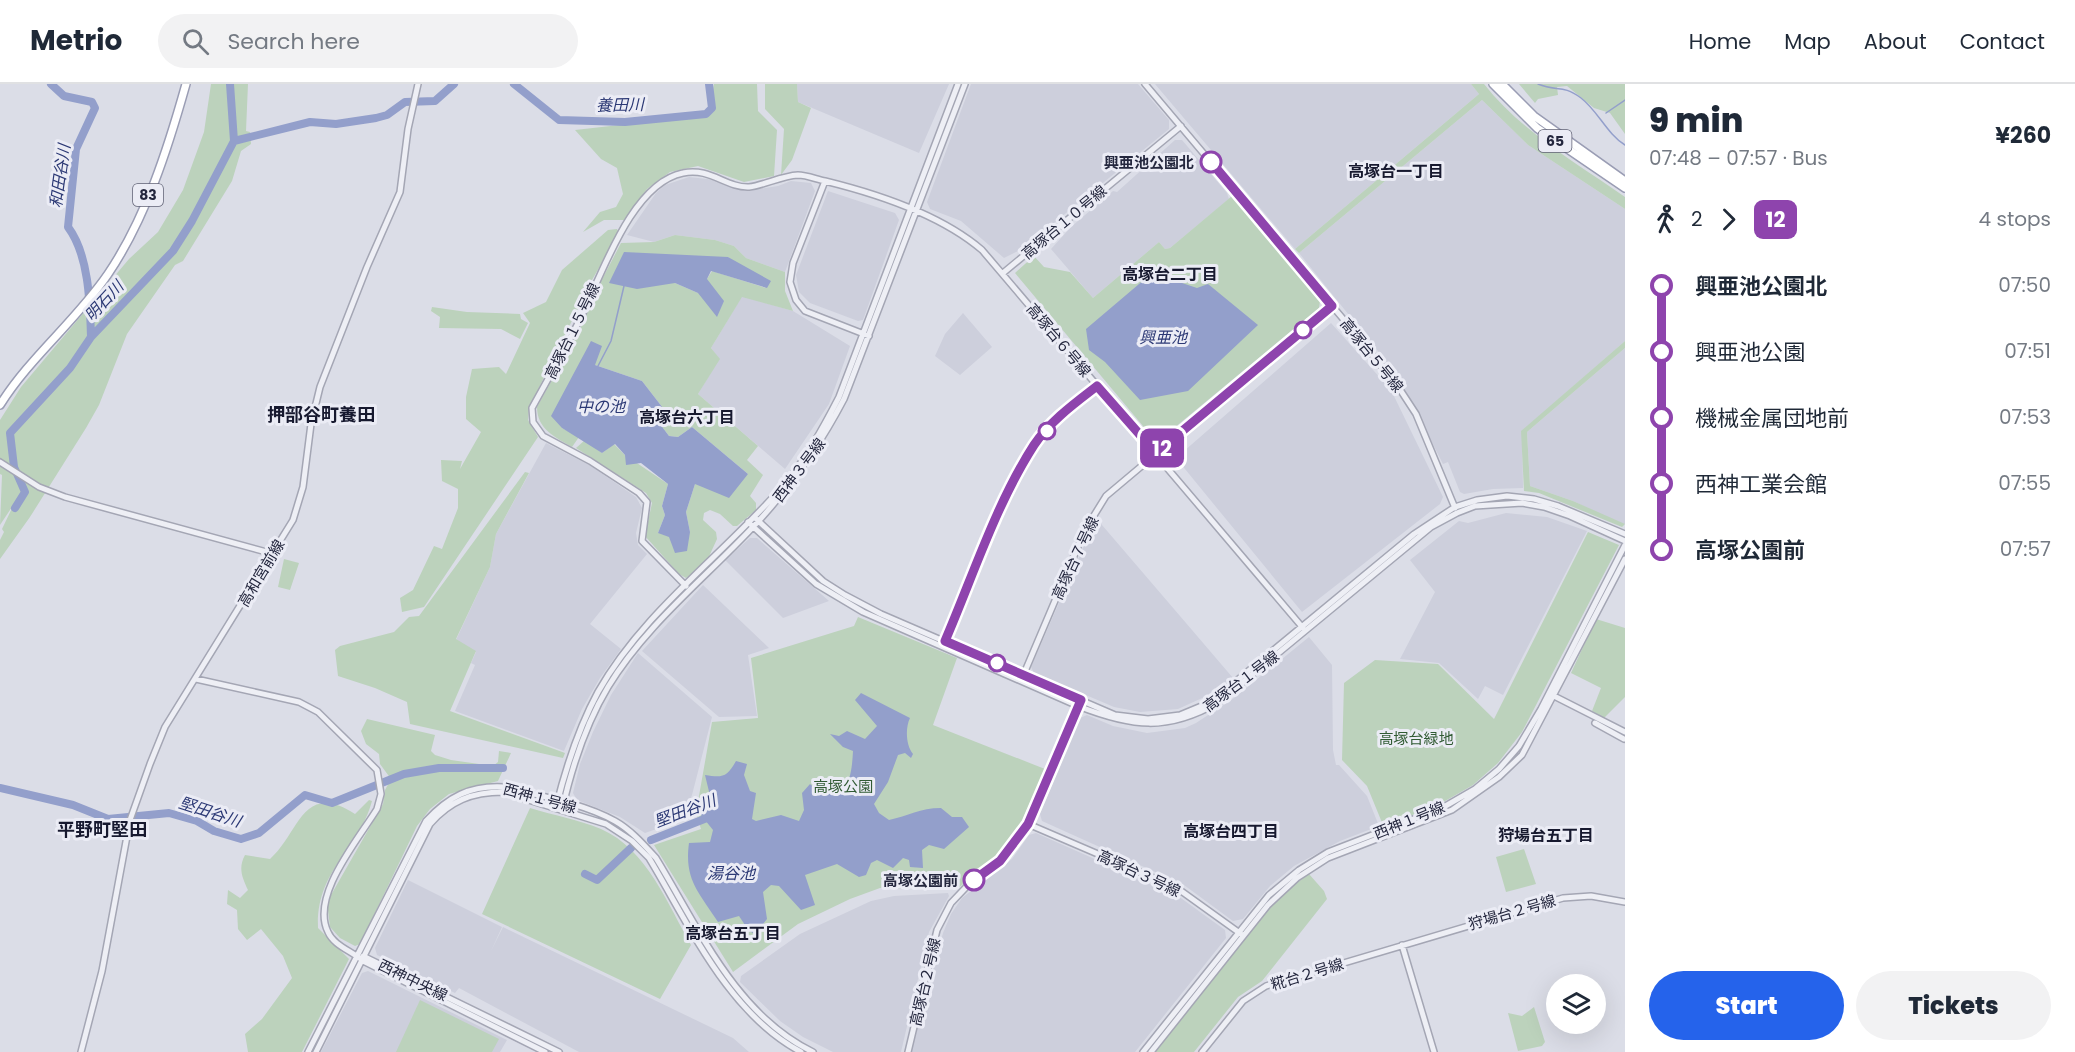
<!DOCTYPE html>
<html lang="en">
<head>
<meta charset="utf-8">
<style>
	body { margin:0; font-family:Poppins,"Noto Sans JP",sans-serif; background:#f2f2f3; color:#1f2937; height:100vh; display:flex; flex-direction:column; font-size:22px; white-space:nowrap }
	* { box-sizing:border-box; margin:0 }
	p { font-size:20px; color:#747a83 }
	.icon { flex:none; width:33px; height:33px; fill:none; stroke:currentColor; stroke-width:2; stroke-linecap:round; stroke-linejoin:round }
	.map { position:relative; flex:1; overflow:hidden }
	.side { display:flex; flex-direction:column; background:#fff; width:450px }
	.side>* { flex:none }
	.badge { padding:0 12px; border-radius:9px; font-size:21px; line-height:39px }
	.controls { position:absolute; left:1546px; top:890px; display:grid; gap:12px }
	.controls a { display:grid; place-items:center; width:60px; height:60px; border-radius:50%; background:#fff; box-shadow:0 6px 24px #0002; font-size:30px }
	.map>.badge { position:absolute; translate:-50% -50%; box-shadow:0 0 0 3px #fff }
	.legs { display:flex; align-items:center; gap:9px; height:66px; padding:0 24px; font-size:20px }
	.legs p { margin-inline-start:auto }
	.summary { display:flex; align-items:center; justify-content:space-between; height:102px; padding:0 24px }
	h1 { font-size:33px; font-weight:800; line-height:45px }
	.cta { display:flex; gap:12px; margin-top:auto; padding:12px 24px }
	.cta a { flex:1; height:69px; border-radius:36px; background:#2563eb; color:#fff; font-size:24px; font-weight:800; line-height:69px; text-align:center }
	.cta a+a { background:#f2f2f3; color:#1f2937 }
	ul { padding:0 24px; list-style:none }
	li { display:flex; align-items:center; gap:21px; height:66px; font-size:22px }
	li i { display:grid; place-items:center; width:9px; height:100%; margin:0 8px; background:currentColor }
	li i::after { content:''; width:15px; height:15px; margin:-8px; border:4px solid; border-radius:50%; background:#fff }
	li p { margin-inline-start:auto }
	li:first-child i { background:linear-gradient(#0000 50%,currentColor 0) }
	li:last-child i { background:linear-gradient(currentColor 50%,#0000 0) }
	header { display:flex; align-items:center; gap:36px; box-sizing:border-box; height:84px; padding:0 30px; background:#fff; border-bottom:2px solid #e0e1e3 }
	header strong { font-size:28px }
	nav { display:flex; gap:33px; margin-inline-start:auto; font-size:21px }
	.search { width:420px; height:54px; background:#f2f2f3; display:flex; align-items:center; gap:15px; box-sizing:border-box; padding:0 21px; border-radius:33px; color:#747a83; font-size:22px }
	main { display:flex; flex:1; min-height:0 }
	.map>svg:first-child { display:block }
</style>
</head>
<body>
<header>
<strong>Metrio</strong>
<div class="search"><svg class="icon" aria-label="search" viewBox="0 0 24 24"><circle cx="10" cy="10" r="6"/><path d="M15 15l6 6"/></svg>Search here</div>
<nav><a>Home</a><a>Map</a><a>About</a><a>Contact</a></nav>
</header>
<main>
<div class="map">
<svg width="1625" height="968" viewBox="0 0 1625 968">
	<rect width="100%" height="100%" fill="#dbdde7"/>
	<path fill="#cdcfdc" d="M797,0H949L919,69L798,18Z
		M971,0H1138L1169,36V45L1022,165L1004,174L961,137L930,125L927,118Z
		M1155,0H1471L1479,10L1295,165Z
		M1482,16L1528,61L1625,125V257L1522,347L1523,404L1493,405L1464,410L1460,408L1448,378L1443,380L1398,292L1299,169Z
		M1175,56H1182L1227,109L1229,115L1170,164L1165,165L1159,158L1093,214L1051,165L1071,143L1113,107L1117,108Z
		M689,93L716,96L745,107L778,102L791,97L811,99L815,107L785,188L746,174L734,162L715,156L675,151L654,158L627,151L656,109L665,101Z
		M828,107L895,129L899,136L863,236L858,237L810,219L799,208L796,191Z
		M742,212L793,227L850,262L829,320L785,385L698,310L719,275L711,264Z
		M963,229L992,263L960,291L935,272L945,250Z
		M1331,239L1391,306L1443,413L1440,420L1302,528L1176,374Z
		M1625,264V440H1621L1573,417L1530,402L1527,348Z
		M546,359L591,382L636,413L642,424L636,449L638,461L647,470L590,540L621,565L600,594L582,625L564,667L455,627L475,581L471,579L476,568L456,556L490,483L496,450Z
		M1506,429L1547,433L1587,447L1503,611L1485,602L1478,615L1439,579L1400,575L1435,508L1410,476L1459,437L1468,439Z
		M1096,434L1192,546L1233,594L1211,610L1178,625L1140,628L1114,623L1034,589L1031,583Z
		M750,454H757L829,517L783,534L725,476Z
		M703,501L769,564L748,571L757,632L719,633L642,567Z
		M1309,553L1332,581L1333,666L1336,681H1339L1367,712L1379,742L1340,757L1294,782L1270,802L1243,835L1233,837L1184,801L1042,737L1040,730L1080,634L1087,631L1113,642L1147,649L1185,644L1196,639L1234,614Z
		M638,569L712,633L692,711L682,736L645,749L620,733L577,716L573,709L580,680L593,648L611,611Z
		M1036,749L1178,812L1225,846L1226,854L1135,968H911L943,849L951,830L962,814L1012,775L1029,751Z
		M408,796L502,843L491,867L503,843L733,954L749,968H579L459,904L455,909L377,871L375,864Z
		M948,809L949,812L929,848L901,968H833L803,953L780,937L740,898L741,892L800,850L871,817L894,812Z
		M368,887L507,956L500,968H321L362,889Z"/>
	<path fill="#bcd2bc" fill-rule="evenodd" d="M211,0H248L246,47L250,48L251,60L241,67L232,97L183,177L175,181L127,250L99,321L86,344L30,433L0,475V456L4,448L2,445L14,420L0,441L2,391L0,390V336L21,303L129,175L158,148L183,106L204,48Z
		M714,0H757L758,27L777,46L774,92L744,98L698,82L670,88L647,105L625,136H604L583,148L600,128L616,123L623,110L617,84L601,75L575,46L708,31Z
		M765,0H797L798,18L811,24L792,76L781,91L784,45L765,25Z
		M1471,0H1484C1521,47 1576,79 1625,113V125L1528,61L1482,16L1299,169L1295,165L1479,10Z
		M1519,0H1625V50L1610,29L1594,24L1567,2L1557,3L1558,11L1538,15L1535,19Z
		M1232,112L1320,217L1319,224L1162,354H1153L1015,189L1034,172L1044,183L1070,188L1093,214L1159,158L1165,165L1170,164Z
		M617,145L619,149L592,196L529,324L528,336L538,353L424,523L402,528L400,514L413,506L434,462L442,465L458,424V405L442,397L441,376L462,377L460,385L481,348L466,335V313L472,285L499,283L506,290L530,239L523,229L546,218L562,186L608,146Z
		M675,151L715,156L734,162L746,174L785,188V207L793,227L742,213L711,264L720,275L698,310L758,362L747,376L763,391L750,412L756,419V426L737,442H733L720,430L710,426L704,429L703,436L716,448L717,455L706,479L686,494L679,490L645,452L652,419L646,409L576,364L585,356L602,369L614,360L625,371L668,400L662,422L665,431L658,449L690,448L686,428L695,400L748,390L692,343L678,353L669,352L660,340L659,334L666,328L642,297L595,281L562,344L579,353L572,363C555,353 537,345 537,323L580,245L598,203L621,159L654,158ZM728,173L766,204L712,187L698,209L675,199Z
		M432,223L467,228L520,230L521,235L528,239L520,255L501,245L439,244L440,233L431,227Z
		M1625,257V264L1527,348L1530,402L1573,417L1625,440L1622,443L1539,409L1524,407L1521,347Z
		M525,388L529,389L496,450L490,483L456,555L476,567L450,627L565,669L563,674L410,640L407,618L375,604L338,592L335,566L340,562L394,548L409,533L419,532Z
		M1588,448L1619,461L1522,648L1498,679L1473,701L1433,724L1383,741L1367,702L1342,676L1344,599L1375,576L1438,580L1494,635Z
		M284,475L299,479L290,506L278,503Z
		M858,533L957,574L933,641L1045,685L1018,746L994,775L957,805L880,804L850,815L798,840L733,888L654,761L701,745L696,729L712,638L758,634L751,574L854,542Z
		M1596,535L1625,544V613L1604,634L1592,627L1601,604L1571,589Z
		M367,635L435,651L431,667L435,671L451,676L493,682L498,678L499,667L511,669L498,697L449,710L430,725L417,742L360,860L355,862L340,854L330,843L327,818L383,720L385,706L391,695L380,680L379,670L366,660L361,647Z
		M369,716L372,717C358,768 316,785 318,844L349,875L302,968H248L245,950L262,935L292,894L283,872L261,845L247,856L238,845L237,826L227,820L228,806L240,814L248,806C242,793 238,784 245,771L270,775C299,750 302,696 355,730Z
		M530,724C552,731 580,736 601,745C647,765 668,821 691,861L660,915L482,830Z
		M1524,765L1536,800L1506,808L1496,773Z
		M1309,790L1324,807L1327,815L1262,897L1238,913L1194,968H1155L1264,830L1295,800Z
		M420,916L499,955L492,968H396Z
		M1534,923L1545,958L1542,962L1518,967L1508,929L1522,932Z"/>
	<path fill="#939fcb" d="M624,168L728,173L771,197L767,204L711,187L707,195L724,217L717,233L698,209L675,199L637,205L609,199Z
		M1152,189L1197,204L1208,200L1258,241L1188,307L1140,316L1105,278L1089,266L1086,245Z
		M591,257L602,262L595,281L642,297L666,328L665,334H659L660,340L669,352L678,353L692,343L748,390L729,414L695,400L686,428L690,448L687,467L675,469L669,453L658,449L665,431L662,422L668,400L641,379L626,381L625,371L615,360L602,369L562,344L551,332Z
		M861,609L910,634C905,644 906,662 913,670L911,674L905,669L898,671L888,698L874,720L879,729L889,736C908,732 920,724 941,724L952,733H962L969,743L944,765L929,761L922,766L923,784L910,783L909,776L903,774L893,784L877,776L871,779L866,791L859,793L837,780L805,791L815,821L801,826L779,802L771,801L763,808L767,835L755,850L749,847L739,832L718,838C699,808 684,796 689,759L710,758L713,746L701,731L703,722L712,720L705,691C723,694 727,693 736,677L747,680L744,691L750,707L756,709L752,735L756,737L781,731L799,737L804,726L802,709L810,700C816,706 819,707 827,709C851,714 852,683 853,667L843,663L830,650L839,652L847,647L865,655L877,642L855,616Z"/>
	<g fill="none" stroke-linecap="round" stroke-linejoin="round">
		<path stroke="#939fcb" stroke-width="1.5" d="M1538,0C1557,8 1562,0 1581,14C1598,27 1607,50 1625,61
			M1606,29L1625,16
			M598,282L611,257L624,202"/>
		<path stroke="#939fcb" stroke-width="8" d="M51,0L64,12L92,18L95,24L76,65L68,143C89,171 90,219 91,253
			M514,0L559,36L625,38L706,30L712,24L709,0
			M234,57L310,38L336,40L376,34L387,31L405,18L435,17L454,0
			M15,424L25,408L14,383L10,349L70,284L91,253L173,167L192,137L234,57L230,0
			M0,704L73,721L108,735L169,729L197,737L214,747L241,755L259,749L305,711L332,719L404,690L439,684H503
			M651,756L712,732
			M585,790L597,796L631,764"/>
		<defs>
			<path id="tertiary" d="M1145,0L1355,249L1401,307L1416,330L1455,424
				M1003,189L1181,42
				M869,252L805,227L796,216L790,198L793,179L825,97C878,110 940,130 982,166L1303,544
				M0,378L39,403L65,413L274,470
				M754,433L823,497L845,511L881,530L1115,631L1148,635L1180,631L1204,621L1235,598L1414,450L1455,423L1477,416L1507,412L1534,415L1558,422L1625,450
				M748,438L816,500L863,528L1078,622C1132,643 1167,648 1219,618L1431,443L1457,429L1475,422L1522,419L1544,423L1570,432L1625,457
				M686,502L642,457L647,418L639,409L590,377L543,352L533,338L532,324C549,293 567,262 582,231C602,190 632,99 683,89C710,83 726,104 749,103C765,101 781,92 798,91C806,91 816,95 825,97
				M945,559C971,494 997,420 1034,362C1050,337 1075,319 1097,301
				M1023,592L1085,446L1106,412L1332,222
				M196,595L299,618L318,628L377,686L381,710L377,725C358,756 310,812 328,848C334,862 352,867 363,877L545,968
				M1552,611L1625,648
				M1595,639L1624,655
				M556,723C566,683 578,645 598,608C643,528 723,471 783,402C806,375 823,344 839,313L958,0
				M562,726C572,682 585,641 608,603C645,542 704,495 752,444C789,405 819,363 844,315L965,0
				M1028,740L1177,804L1241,850
				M1402,861L1434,968
				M363,872L559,968
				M81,968L102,887L130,736L150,680L165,643L293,436L303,403L311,340L320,303L367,183L400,108L408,45L418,0
				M308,968L426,737C448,713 470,701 504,703C540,712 582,719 615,737C631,746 644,761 656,774C698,843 736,931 813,968
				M316,968L430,740C450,717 472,708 503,708L606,740L632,757L649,774C690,842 728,929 801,968
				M908,968L937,846L951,819L972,797L1000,777L1016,759L1028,740L1079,620
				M1143,968L1269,811L1299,786L1328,768L1442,724L1475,705L1499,685L1519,662L1541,625L1625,461
				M1151,968L1268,821L1297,794L1328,774L1452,726L1499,693L1522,671L1625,475
				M1202,968L1243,917L1266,902L1563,814L1591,812L1625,818"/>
			<path id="primary" d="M1493,0L1537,44L1625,104
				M1502,0L1534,32L1625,97
				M0,321C30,273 76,237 108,190C146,134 168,64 186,0"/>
		</defs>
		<use href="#tertiary" stroke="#a4a6b4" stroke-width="8"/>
		<use href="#primary" stroke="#9a9db4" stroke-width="10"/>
		<use href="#tertiary" stroke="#eeeff5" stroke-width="5"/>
		<use href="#primary" stroke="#fff" stroke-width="7"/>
	</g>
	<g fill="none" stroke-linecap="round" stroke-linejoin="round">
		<defs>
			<path id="line-1" d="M974,796L1000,777L1028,740L1081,616L945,557C973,492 996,420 1034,361C1050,337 1075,319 1097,302L1156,369L1332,222L1211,78"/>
		</defs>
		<use href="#line-1" stroke="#fff" stroke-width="14"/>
		<use href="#line-1" stroke="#8e44ad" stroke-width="9"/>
	</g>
	<g fill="#fff" stroke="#8e44ad" stroke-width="3">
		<circle cx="1211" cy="78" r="10"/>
		<circle cx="1303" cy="246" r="8"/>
		<circle cx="1047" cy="347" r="8"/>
		<circle cx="997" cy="579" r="8"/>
		<circle cx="974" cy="796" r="10"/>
	</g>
	<g text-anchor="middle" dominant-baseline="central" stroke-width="6" stroke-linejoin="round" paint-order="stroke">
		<g fill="#ebecf5" stroke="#606275" stroke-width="1.5">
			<rect x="1538.5" y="46" width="33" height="22" rx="4.5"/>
			<rect x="133" y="100" width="30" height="22" rx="4.5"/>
		</g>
		<g font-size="14" font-weight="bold" fill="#24273e">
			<text x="1555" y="57">65</text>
			<text x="148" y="111">83</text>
		</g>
		<g font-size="15" font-weight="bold" fill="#24273e" stroke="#ebecf5" text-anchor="end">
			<text x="1194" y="78">興亜池公園北</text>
			<text x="958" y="796">高塚公園前</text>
		</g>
		<g font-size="15" fill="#24273e" stroke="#ebecf5">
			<text transform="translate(1064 138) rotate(-40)">高塚台１０号線</text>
			<text transform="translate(572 247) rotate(-64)">高塚台１５号線</text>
			<text transform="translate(1059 256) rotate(50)">高塚台６号線</text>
			<text transform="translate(1372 271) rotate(51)">高塚台５号線</text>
			<text transform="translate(799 386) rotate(-53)">西神３号線</text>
			<text transform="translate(1075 474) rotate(-65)">高塚台７号線</text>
			<text transform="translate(261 489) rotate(-59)">高和宮前線</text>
			<text transform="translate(1241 597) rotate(-37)">高塚台１号線</text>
			<text transform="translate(540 714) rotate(15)">西神１号線</text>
			<text transform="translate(1409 736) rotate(-22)">西神１号線</text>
			<text transform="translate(1139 789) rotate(25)">高塚台３号線</text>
			<text transform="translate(1512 828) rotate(-16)">狩場台２号線</text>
			<text transform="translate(1307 890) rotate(-17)">糀台２号線</text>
			<text transform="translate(413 896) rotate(26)">西神中央線</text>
			<text transform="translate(925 898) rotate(-77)">高塚台２号線</text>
		</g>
		<g font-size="15" fill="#315b34" stroke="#ebecf5">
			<text x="1416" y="654">高塚台緑地</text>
			<text x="843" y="702">高塚公園</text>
		</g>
		<g font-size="16" font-style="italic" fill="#2c3975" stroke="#ebecf5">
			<text transform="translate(620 21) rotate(-1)">養田川</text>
			<text transform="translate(60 92) rotate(-82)">和田谷川</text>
			<text transform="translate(104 217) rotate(-47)">明石川</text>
			<text x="1163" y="253">興亜池</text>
			<text x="601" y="322">中の池</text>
			<text transform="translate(685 727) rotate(-21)">堅田谷川</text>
			<text transform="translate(210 728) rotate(18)">堅田谷川</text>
			<text x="731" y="789">湯谷池</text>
		</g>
		<g font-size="16" font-weight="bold" fill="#17192f" stroke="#ebecf5">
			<text x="1396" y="87">高塚台一丁目</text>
			<text x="1170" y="190">高塚台二丁目</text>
			<text x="687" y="333">高塚台六丁目</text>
			<text x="1231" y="747">高塚台四丁目</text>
			<text x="1546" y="751">狩場台五丁目</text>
			<text x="733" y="849">高塚台五丁目</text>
		</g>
		<g font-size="18" font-weight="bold" fill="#17192f" stroke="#ebecf5">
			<text x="321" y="330">押部谷町養田</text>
			<text x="102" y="745">平野町堅田</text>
		</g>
	</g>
</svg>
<div class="controls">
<a><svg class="icon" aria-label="layers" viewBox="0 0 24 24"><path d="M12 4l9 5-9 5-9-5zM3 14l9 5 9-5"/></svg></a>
</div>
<b class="badge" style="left:1162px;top:364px;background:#8e44ad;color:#fff">12</b>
</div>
<section class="side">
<div class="summary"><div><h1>9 min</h1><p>07:48 – 07:57 · Bus</p></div><b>¥260</b></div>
<div class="legs"><svg class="icon" aria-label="walk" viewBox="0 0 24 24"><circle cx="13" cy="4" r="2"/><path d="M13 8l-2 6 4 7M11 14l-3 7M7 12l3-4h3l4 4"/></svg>2<svg class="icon" aria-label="forward" viewBox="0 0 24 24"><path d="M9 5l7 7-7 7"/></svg><b class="badge" style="background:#8e44ad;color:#fff">12</b><p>4 stops</p></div>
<ul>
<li><i style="color:#8e44ad"></i><b>興亜池公園北</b><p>07:50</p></li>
<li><i style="color:#8e44ad"></i><span>興亜池公園</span><p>07:51</p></li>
<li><i style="color:#8e44ad"></i><span>機械金属団地前</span><p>07:53</p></li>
<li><i style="color:#8e44ad"></i><span>西神工業会館</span><p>07:55</p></li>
<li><i style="color:#8e44ad"></i><b>高塚公園前</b><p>07:57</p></li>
</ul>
<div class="cta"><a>Start</a><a>Tickets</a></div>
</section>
</main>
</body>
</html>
